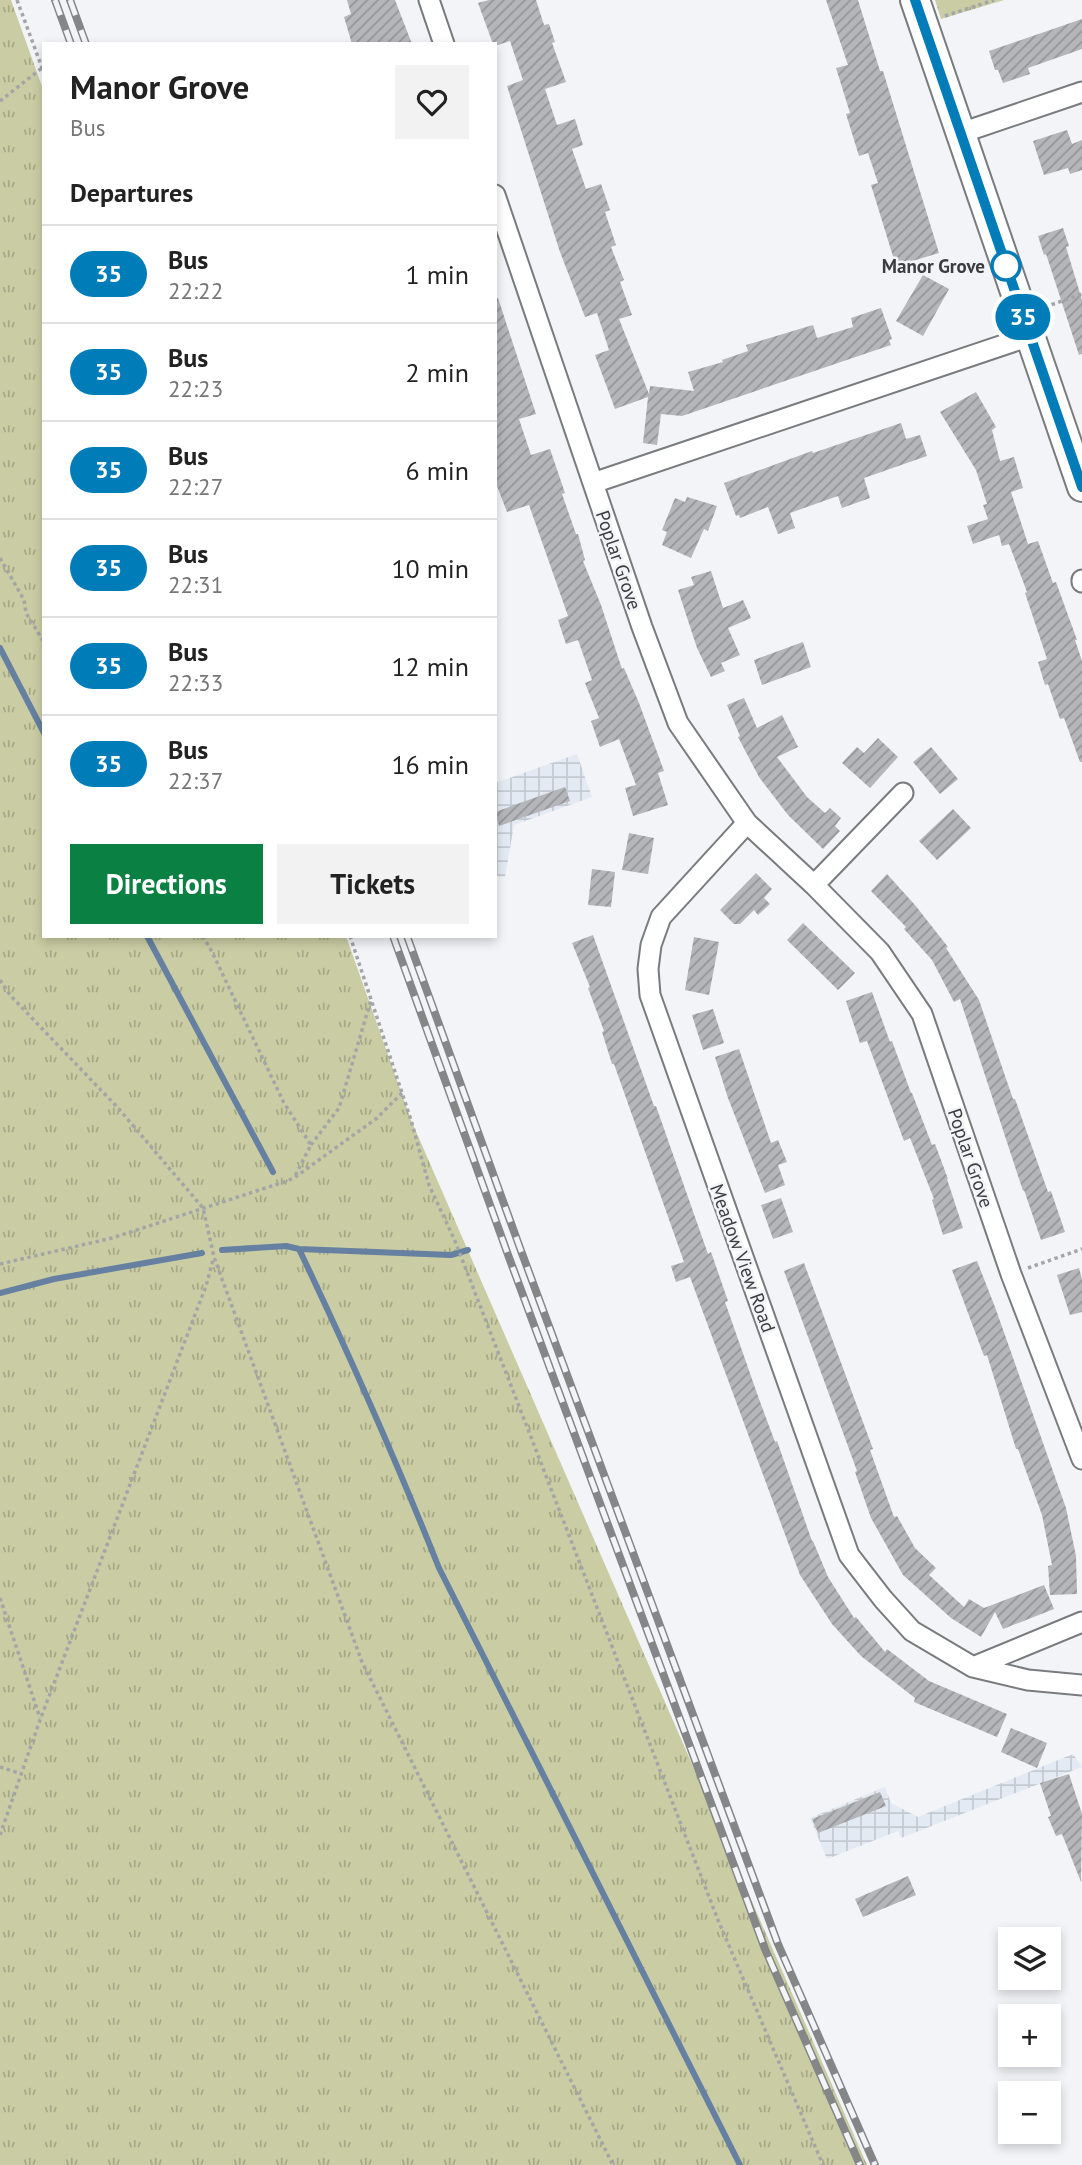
<!DOCTYPE html>
<html lang="en">
<head>
<meta charset="utf-8">
<style>
	body { margin:0; font-family:"PT Sans",sans-serif; background:#f2f2f2; color:#222; height:100vh; display:flex; flex-direction:column; font-size:26px; white-space:nowrap }
	* { box-sizing:border-box; margin:0 }
	p { font-size:23px; color:#767676 }
	.icon { flex:none; width:38px; height:38px; fill:none; stroke:currentColor; stroke-width:2; stroke-linecap:round; stroke-linejoin:round }
	.map { position:relative; flex:1; overflow:hidden }
	.panel { position:absolute; left:42px; top:42px; width:455px; height:896px; display:flex; flex-direction:column; background:#fff; border-radius:0px; box-shadow:0 4px 10px #0003 }
	.panel>* { flex:none }
	.badge { padding:0 14px; border-radius:23px; font-size:24px; line-height:46px }
	.fabs { position:absolute; left:998px; top:1927px; display:grid; gap:14px }
	.fabs a { display:grid; place-items:center; width:63px; height:63px; border-radius:0px; background:#fff; box-shadow:0 4px 10px #0003; font-size:35px }
	.map>.badge { position:absolute; translate:-50% -50%; box-shadow:0 0 0 4px #fff }
	h2 { padding:0 28px; font-size:26px; line-height:63px }
	.round { display:grid; place-items:center; flex:none; width:74px; height:74px; border-radius:0px; background:#f2f2f2 }
	.headline { display:flex; align-items:center; justify-content:space-between; height:119px; padding:0 28px }
	h1 { font-size:33px; font-weight:700; line-height:52px }
	.primary-button { display:flex; gap:14px; margin-top:auto; padding:14px 28px }
	.primary-button a { flex:1; height:80px; border-radius:0px; background:#0b8043; color:#fff; font-size:28px; font-weight:700; line-height:80px; text-align:center }
	.primary-button a+a { background:#f2f2f2; color:#222 }
	ul { padding:0; list-style:none }
	li { display:flex; align-items:center; gap:21px; height:98px; padding:0 28px; border-top:2px solid #e0e0e0 }
	li div { flex:1 }
	li b { display:block; font-size:26px }
	li em { font-style:normal }
	li .badge { min-width:77px; font-weight:700; text-align:center }
	.map>svg:first-child { display:block }
</style>
</head>
<body>
<div class="map">
<svg width="1082" height="2165" viewBox="0 0 1082 2165">
	<defs>
		<pattern id="industrial-grid" width="8" height="8" patternUnits="userSpaceOnUse" patternTransform="scale(1.75)"><rect width="8" height="8" fill="#e3eaf3"/><path d="M0 4h8M4 0v8" fill="none" stroke="#c4cad1"/></pattern>
		<pattern id="grass-tufts" width="24" height="20" patternUnits="userSpaceOnUse" patternTransform="scale(1.75)"><rect width="24" height="20" fill="#cacda3"/><path d="M3 7l-1-3M5 7V3M7 7l1-3M15 17l-1-3M17 17v-4M19 17l1-3" fill="none" stroke="#a5a886"/></pattern>
		<pattern id="building-hatch" width="6" height="6" patternUnits="userSpaceOnUse" patternTransform="scale(1.75)"><rect width="6" height="6" fill="#b4b6b9"/><path d="M-1 1l2-2M0 6l6-6M5 7l2-2" fill="none" stroke="#949598"/></pattern>
	</defs>
	<rect width="100%" height="100%" fill="#f2f4f7"/>
	<path fill="url(#industrial-grid)" d="M577,754L592,797L514,825L505,877L495,876V783Z
		M1073,1754L1082,1767L901,1838L898,1831L827,1859L810,1818L885,1787L891,1803L918,1817Z"/>
	<path fill="url(#grass-tufts)" d="M0,0H11L44,92V936H346L411,1120L867,2165H0Z
		M935,0H1004L941,19Z"/>
	<g fill="none" stroke-linecap="round" stroke-linejoin="round">
		<path stroke="#6680a1" stroke-width="6" d="M0,648L44,733
			M147,936L273,1172
			M299,1249C349,1354 396,1460 439,1568L740,2165
			M222,1250L286,1246L299,1249L451,1255L468,1250
			M0,1293L54,1279L202,1253"/>
	</g>
	<path fill="url(#building-hatch)" d="M347,0H395L412,44H352L344,17L351,14Z
		M489,0H536L544,25L549,24L555,42L552,43L566,82L545,89L557,125L575,119L583,145L572,149L586,189L601,184L610,210L605,212L616,245L611,247L624,280L620,282L632,315L619,319L649,394L650,386L694,391L688,372L723,362L722,360L748,351L746,345L813,325L817,338L853,327L851,318L881,308L892,339L889,340L891,345L682,416L661,414L657,445L643,443L648,397L615,409L595,355L609,350L597,313L585,317L560,252L507,86L523,80L510,41L495,46V44H493L478,3Z
		M826,0H858L880,71H883L939,253L896,266L871,185L878,183L868,153L859,156L846,114L850,113L836,68L848,65Z
		M1082,19V49L1028,68L1030,74L1003,83L998,70H995L989,51Z
		M1067,130L1072,144L1082,140V170L1070,174L1068,168L1044,175L1033,141Z
		M1063,228L1069,246L1066,247L1082,300V354L1079,355L1046,254L1044,255L1038,236Z
		M923,275L949,289L923,336L896,321Z
		M495,298H498L536,414L519,419L531,455L550,449L565,493L562,494L576,534H578L585,560L583,561L601,605L622,669L624,668L639,703L664,771L658,773L668,805L633,816L625,788L636,785L619,739L600,747L591,721L599,718L585,683L592,680L578,640L566,644L558,620L568,616L529,505L507,512L495,481Z
		M976,392L996,427L992,430L1000,461L1014,457L1023,488L1011,492L1028,544L1038,541L1053,583L1056,582L1077,640H1075L1082,661V762H1080L1064,718L1060,719L1048,684L1045,685L1038,662L1047,659L1025,593L1027,592L1009,544L1002,546L999,535L973,544L967,526L988,519L983,505L987,504L976,470L940,412Z
		M901,423L906,439L920,435L927,456L864,478L870,498L842,508L838,496L790,513L795,528L778,534L768,507L740,518L739,515L736,516L724,483L812,451L813,453Z
		M687,497L717,506L708,531L704,529L691,558L662,545L667,532L662,530L675,498L685,502Z
		M711,571L723,608L743,600L751,618L728,628L740,655L721,663L725,671L711,677L697,648L678,590L694,585L691,577Z
		M803,642L811,667L762,685L754,660Z
		M744,698L757,728L782,715L798,747L777,757L807,797L825,813L830,808L841,818L835,826L840,831L823,849L788,815L759,777L738,737L740,736L727,705Z
		M878,738L898,757L870,788L842,763L857,747L864,753Z
		M931,747L958,779L940,794L913,762Z
		M565,787L570,801L499,826L495,812Z
		M953,809L971,828L937,860L919,841Z
		M629,833L654,838L648,874L622,870Z
		M592,869L615,872L611,907L588,905Z
		M756,873L772,889L764,898L770,904L758,915L754,910L740,924H734L720,910Z
		M887,874L915,905L948,947L946,948L979,1000L1013,1099H1015L1048,1192L1051,1191L1065,1232L1041,1240L1024,1190L1023,1191L960,999L954,1002L932,960L904,929L906,927L871,891Z
		M803,923L855,973L838,990L787,940Z
		M593,935L654,1106H656L708,1254L711,1252L728,1301L725,1302L759,1399L775,1442L777,1441L812,1541H813L828,1577L854,1618L856,1617L885,1652L887,1649L929,1681L1007,1714L997,1737L914,1702L915,1698L861,1656L832,1624L800,1575L690,1277L676,1282L671,1266L684,1262L614,1064H612L602,1032L604,1031L588,988L590,987L572,943Z
		M694,937L719,942L709,995L685,990Z
		M872,992L890,1042L892,1041L911,1093H912L932,1145L935,1144L948,1179H947L963,1228L943,1235L932,1200L934,1199L910,1138L904,1141L867,1041L860,1043L846,1001Z
		M713,1009L724,1043L703,1050L692,1015Z
		M739,1049L771,1143L778,1140L787,1162L778,1165L785,1185L765,1193L728,1098L715,1057Z
		M781,1198L793,1232L773,1239L761,1205Z
		M977,1261L995,1307L1066,1508L1076,1556L1077,1594L1050,1595L1048,1566L1052,1565L1042,1515L1018,1449H1016L987,1355L984,1356L952,1270Z
		M804,1263L873,1449L870,1450L894,1517L897,1516L915,1548L936,1568L929,1575L964,1607L969,1599L984,1608L1044,1585L1054,1609L1003,1629L995,1612L981,1637L951,1618L903,1575L871,1518L855,1472L857,1471L784,1271Z
		M1079,1268L1082,1279V1312L1070,1315L1057,1275Z
		M1011,1728L1047,1743L1037,1768L1001,1752Z
		M1069,1774L1082,1814L1081,1882L1062,1834L1056,1836L1048,1817L1051,1816L1040,1783Z
		M880,1792L886,1806L818,1833L812,1819Z
		M908,1876L916,1895L863,1917L855,1899Z"/>
	<g fill="none" stroke-linecap="round" stroke-linejoin="round">
		<defs>
			<path id="street" d="M429,0L444,44
				M961,133L1082,92
				M495,195L642,627L678,723L747,823L814,885L880,952L922,1014L1011,1274L1082,1459
				M593,483L1030,336
				M1082,580V582
				M747,823L661,917L651,945L648,969L650,995L849,1555L883,1599L912,1631L973,1667L1028,1680L1082,1685
				M814,885L903,793
				M973,1667L1082,1622"/>
			<path id="secondary" d="M915,0L1082,487"/>
		</defs>
		<use href="#street" stroke="#797b7e" stroke-width="23"/>
		<use href="#secondary" stroke="#797b7e" stroke-width="32"/>
		<path stroke="#a3a5a7" stroke-width="3.5" stroke-dasharray="3.5 3.5" stroke-linecap="butt" d="M17,0L44,73
			M945,16L994,0
			M0,101L42,68
			M1045,307L1082,294
			M0,558L24,600L26,613L44,642
			M203,936L212,952L284,1103L311,1145L295,1176
			M350,936L411,1120L429,1185L455,1241L718,1920L823,2165
			M0,980L10,995L119,1109L203,1208L214,1257L362,1662L613,2165
			M311,1145L339,1108L371,1000
			M0,1264L112,1238L287,1181L294,1178L377,1118L402,1093
			M1028,1268L1082,1249
			M0,1598L40,1718
			M0,1767L22,1774
			M0,1835L40,1720L206,1286L213,1260"/>
		<use href="#street" stroke="#fff" stroke-width="19"/>
		<use href="#secondary" stroke="#fff" stroke-width="28"/>
		<defs>
			<path id="rail" d="M55,0L71,44
				M70,0L86,44
				M393,936L507,1252L765,1949L860,2165
				M407,936L520,1248L778,1944L875,2165"/>
		</defs>
		<use href="#rail" stroke="#858688" stroke-width="8"/>
		<use href="#rail" stroke="#f2f4f7" stroke-width="5" stroke-dasharray="16" stroke-linecap="butt"/>
	</g>
	<g fill="none" stroke-linecap="round" stroke-linejoin="round">
		<defs>
			<path id="line" d="M915,0L1082,487"/>
		</defs>
		<use href="#line" stroke="#fff" stroke-width="16"/>
		<use href="#line" stroke="#007cb8" stroke-width="10"/>
	</g>
	<circle fill="#fff" stroke="#007cb8" stroke-width="3.5" cx="1006" cy="266" r="14"/>
	<g text-anchor="middle" dominant-baseline="central" stroke-width="5" stroke-linejoin="round" paint-order="stroke">
		<g font-size="19" font-weight="bold" fill="#3c3d3e" stroke="#f2f4f7" text-anchor="end">
			<text x="985" y="266">Manor Grove</text>
		</g>
		<g font-size="19" fill="#3c3d3e" stroke="#f2f4f7">
			<text transform="translate(619 560) rotate(71)">Poplar Grove</text>
			<text transform="translate(971 1158) rotate(71)">Poplar Grove</text>
			<text transform="translate(743 1258) rotate(70)">Meadow View Road</text>
		</g>
	</g>
</svg>
<div class="fabs">
<a><svg class="icon" aria-label="layers" viewBox="0 0 24 24"><path d="M12 4l9 5-9 5-9-5zM3 14l9 5 9-5"/></svg></a>
<a>+</a>
<a>−</a>
</div>
<b class="badge" style="left:1023px;top:317px;background:#007cb8;color:#fff">35</b>
<section class="panel">
<div class="headline"><div><h1>Manor Grove</h1><p>Bus</p></div><a class="round"><svg class="icon" aria-label="heart" viewBox="0 0 24 24"><path d="M12 20l-8-8c-3-5 5-10 8-4 3-6 11-1 8 4z"/></svg></a></div>
<h2>Departures</h2>
<ul>
<li><span class="badge" style="background:#007cb8;color:#fff">35</span><div><b>Bus</b><p>22:22</p></div><em>1 min</em></li>
<li><span class="badge" style="background:#007cb8;color:#fff">35</span><div><b>Bus</b><p>22:23</p></div><em>2 min</em></li>
<li><span class="badge" style="background:#007cb8;color:#fff">35</span><div><b>Bus</b><p>22:27</p></div><em>6 min</em></li>
<li><span class="badge" style="background:#007cb8;color:#fff">35</span><div><b>Bus</b><p>22:31</p></div><em>10 min</em></li>
<li><span class="badge" style="background:#007cb8;color:#fff">35</span><div><b>Bus</b><p>22:33</p></div><em>12 min</em></li>
<li><span class="badge" style="background:#007cb8;color:#fff">35</span><div><b>Bus</b><p>22:37</p></div><em>16 min</em></li>
</ul>
<div class="primary-button"><a>Directions</a><a>Tickets</a></div>
</section>
</div>
</body>
</html>
